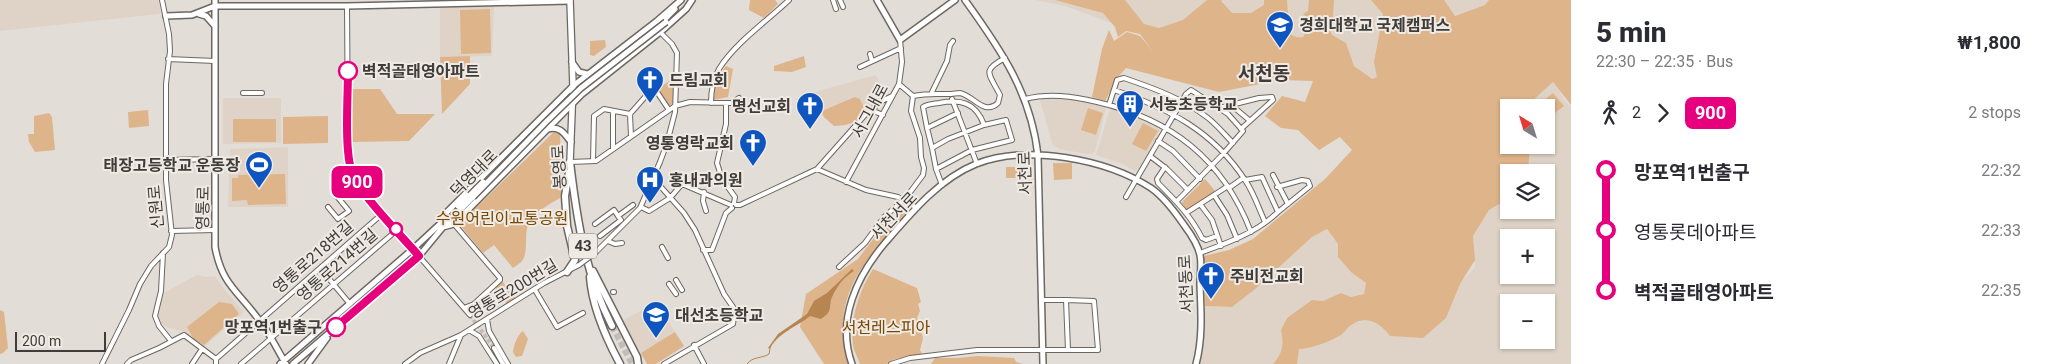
<!DOCTYPE html>
<html lang="en">
<head>
<meta charset="utf-8">
<style>
	body { margin:0; font-family:Roboto,"Noto Sans KR",sans-serif; background:#f2f2f3; color:#2b2b33; height:100vh; display:flex; flex-direction:column; font-size:19px; white-space:nowrap }
	* { box-sizing:border-box; margin:0 }
	p { font-size:16px; color:#7c7c81 }
	.icon { flex:none; width:28px; height:28px; fill:none; stroke:currentColor; stroke-width:2; stroke-linecap:round; stroke-linejoin:round }
	.map { position:relative; flex:1; overflow:hidden }
	.panel { display:flex; flex-direction:column; background:#fff; width:475px }
	.panel>* { flex:none }
	.badge { padding:0 10px; border-radius:8px; font-size:18px; line-height:32px }
	.needle { width:32px; rotate:322deg }
	.fabs { position:absolute; left:1500px; top:99px; display:grid; gap:10px }
	.fabs a { display:grid; place-items:center; width:55px; height:55px; border-radius:0px; background:#fff; box-shadow:0 1px 4px #0004; font-size:25px }
	.scale { position:absolute; left:15px; bottom:12px; width:91px; box-sizing:border-box; padding-left:5px; border:2px solid #3f3c3a; border-top:0; font-size:14px; line-height:18px; white-space:nowrap; color:#3f3c3a; -webkit-text-stroke:4px #f0eae4; paint-order:stroke }
	.map>.badge { position:absolute; translate:-50% -50%; box-shadow:0 0 0 2px #fff }
	.legs { display:flex; align-items:center; gap:8px; height:55px; padding:0 25px; font-size:16px }
	.legs p { margin-inline-start:auto }
	.overview { display:flex; align-items:center; justify-content:space-between; height:85px; padding:0 25px }
	h1 { font-size:28px; font-weight:800; line-height:38px }
	ul { padding:0 25px; list-style:none }
	li { display:flex; align-items:center; gap:18px; height:60px; font-size:19px }
	li i { display:grid; place-items:center; width:8px; height:100%; margin:0 6px; background:currentColor }
	li i::after { content:''; width:12px; height:12px; margin:-6px; border:4px solid; border-radius:50%; background:#fff }
	li p { margin-inline-start:auto }
	li:first-child i { background:linear-gradient(#0000 50%,currentColor 0) }
	li:last-child i { background:linear-gradient(currentColor 50%,#0000 0) }
	main { display:flex; flex:1; min-height:0 }
	.map>svg:first-child { display:block }
</style>
</head>
<body>
<main>
<div class="map">
<svg width="1571" height="364" viewBox="0 0 1571 364">
	<rect width="100%" height="100%" fill="#e3ddd7"/>
	<path fill="#dfd3c7" fill-rule="evenodd" d="M0,0H158L161,12L159,14L0,31Z
		M1035,0H1490L1485,5L1452,17L1382,92L1166,30L1117,25L1065,6Z
		M440,7H494L492,56L440,57Z
		M876,75L887,99L847,125L834,126L819,113L809,114L804,98L811,93Z
		M1554,82L1565,101L1571,107V364H1199L1202,354L1205,306L1232,307L1254,290L1312,237L1327,229L1338,244L1352,273L1366,283L1364,294L1351,297L1341,294L1323,301L1312,300L1287,318L1283,326L1340,335L1353,323L1368,320L1382,326L1391,336L1423,338L1446,318L1456,288L1475,267L1473,236L1489,210L1506,200L1509,201V210H1546V172H1528L1527,171L1528,145H1546V108L1532,107L1530,105L1536,94ZM1509,238H1546V275H1509ZM1509,302H1546V340H1509Z
		M1063,97L1106,107L1095,152L1089,154L1081,153L1060,149L1053,145L1040,101L1044,98Z
		M223,98H281V143L223,144Z
		M1114,108L1144,118L1161,128L1156,141L1139,169L1135,171L1123,164L1096,155L1109,112Z
		M288,147V207H228L230,149Z
		M197,275L207,277L215,276L224,289L244,312L204,347L185,332L166,327L158,322V311L162,294Z
		M656,302L684,346L656,364H647L623,323L624,320Z"/>
	<path fill="#deb48a" d="M750,0H775L778,4L764,18L749,10Z
		M1055,0H1125L1144,24L1159,28L1183,20L1207,0H1222L1221,1L1232,13H1251L1264,5V0H1287L1288,15L1285,27C1289,33 1294,39 1303,37L1309,28V19L1303,14L1308,11L1309,0H1334L1333,17L1326,22L1332,35L1346,43L1354,66L1372,79L1377,77L1374,62L1383,14L1371,0H1444L1455,16L1485,5L1489,0H1571V105L1553,82L1532,101L1534,107L1509,108V145H1530L1528,172H1509V201L1506,200L1489,210L1473,236L1475,260L1460,284L1446,318L1423,338L1390,336C1381,324 1368,315 1353,324C1348,326 1345,332 1341,335C1329,342 1313,348 1299,349L1297,364H1273C1283,353 1284,344 1281,330L1287,318L1312,300L1323,301L1341,293L1351,297L1364,294L1366,283L1352,273L1338,257V244L1327,229L1312,237L1254,290L1232,307L1205,306L1204,256L1229,250L1253,239L1325,179L1352,150L1340,137L1319,150L1298,130L1281,128L1265,116L1282,96L1305,102L1313,81L1281,80L1219,92L1126,68L1118,77L1105,101L1092,97L1102,49L1109,30L1114,41L1127,32L1140,36L1152,50L1140,34L1126,31L1118,37L1115,27L1103,13Z
		M490,9L491,53L461,54L460,10Z
		M605,40L606,47L594,56L590,55V41Z
		M470,56V84L442,114L440,57Z
		M804,56L806,67L792,72L774,71V66Z
		M726,66L733,69L728,97L713,100C714,86 718,76 726,66Z
		M675,76L674,101L671,105H668L657,90Z
		M351,89H380L397,114H435L409,141L351,142Z
		M1553,93L1564,106L1547,119L1546,108L1539,107L1537,106Z
		M855,97L860,99L866,113C856,123 849,125 834,126L824,117L822,111Z
		M1088,108L1103,113L1096,135L1081,130Z
		M148,110L149,126L129,128L128,112Z
		M49,113L52,117L55,150L35,152L29,142L28,134H34V116Z
		M328,116V143L283,144V117Z
		M233,119H276V142H233Z
		M1143,123L1158,131L1146,151L1132,144Z
		M555,131L560,134L562,189L560,198C550,204 538,210 531,219C522,231 530,250 522,261C520,263 516,266 513,268L494,245L483,253L459,224Z
		M1053,163H1072V179L1054,180Z
		M1006,167H1020V178H1006Z
		M285,174L286,204L248,205L247,200L232,201V178H238V175Z
		M1205,179L1216,192L1187,210L1182,203L1183,201Z
		M907,206V211C867,261 827,294 850,364H824L800,327L806,294L858,259L880,230Z
		M873,269L917,288L921,302L918,304L920,311L917,318L923,338L920,350L922,354L895,359L887,364H860C858,358 854,351 853,345C850,318 859,291 873,269Z
		M502,281L515,298L507,304L495,287Z
		M219,302L232,304L239,314L204,345L193,338L187,327Z
		M0,310L4,312L8,348L3,353L0,354Z
		M523,331L528,339L522,356L516,357L513,352C514,345 517,335 523,331Z
		M675,332L684,346L656,364H647L641,353Z
		M978,356L1014,358L1016,362L1023,364H931L935,358H957Z"/>
	<path fill="#b7854f" d="M852,269L854,271C844,277 838,285 833,295C827,306 835,310 821,319L810,316C797,327 777,333 770,349L768,348L778,334L807,314L814,301L827,293Z"/>
	<g fill="none" stroke-linecap="round" stroke-linejoin="round">
		<path stroke="#b7854f" stroke-width="1" d="M747,364C753,356 761,359 769,354L770,349"/>
		<path stroke="#c2bdb8" stroke-width="4" stroke-dasharray="4 2" stroke-linecap="butt" d="M470,315L494,348"/>
		<path stroke="#c2bdb8" stroke-width="6" stroke-dasharray="6 3" stroke-linecap="butt" d="M612,326L632,364"/>
		<defs>
			<path id="street" d="M833,0L836,9
				M840,0L843,7
				M347,6L348,144L351,170L358,185L379,210L470,315
				M870,54L872,61
				M168,59L215,61
				M860,67L901,48
				M899,84L913,96C927,93 935,94 948,94C953,94 956,93 960,93C974,96 984,116 998,103L1000,95C989,73 981,71 1005,58
				M1114,90C1168,108 1213,131 1245,180C1254,193 1259,209 1265,222
				M932,92L947,61L950,45L953,41
				M243,93H262
				M952,99L977,164
				M1025,99C1049,93 1072,96 1097,102C1171,119 1223,159 1251,232
				M711,103C711,92 713,79 719,69C735,43 767,21 789,0
				M726,103V124L717,163L722,179L735,197L734,203
				M1230,104L1249,120
				M1109,105L1117,80L1124,78C1153,88 1184,99 1208,118C1217,125 1225,135 1233,143
				M1219,108L1259,98L1272,97L1273,100L1241,129
				M871,110L883,115
				M613,111V149
				M630,114L652,89H655L669,110
				M630,114L631,136
				M927,128L923,107C928,104 933,104 939,103C960,99 976,102 984,125L948,139L932,148L927,128L958,113
				M1158,141L1173,151L1200,179
				M932,148L936,169L972,150L1012,140L1006,120L984,125
				M1150,156L1167,169L1188,190
				M166,160L216,159
				M593,161L594,116L604,109L630,114
				M570,162L596,161L675,106L690,102L732,103L739,98
				M1165,167L1157,179L1158,183C1175,200 1191,216 1202,238L1206,240L1217,236
				M817,169L865,115L882,101L892,96
				M936,169L942,185
				M1273,175L1288,204
				M653,178L684,213L695,230L724,294L735,310L733,324L664,364
				M846,182L899,84L902,62L900,40
				M1277,187L1302,180L1308,181L1310,186L1278,212
				M1229,188L1243,178
				M704,192L703,201L706,211
				M1214,195L1227,215L1237,239
				M1126,197L1186,94L1191,90L1228,114L1243,131L1223,154L1177,201
				M1200,204L1212,220L1221,246
				M736,205H740L817,169L866,190L898,197L917,208
				M328,207L338,219L349,211L335,194
				M641,207L649,211L670,198L682,184L731,205
				M1186,213L1228,186
				M454,224L500,278V280L474,304L464,308
				M595,224L614,210L618,216
				M171,231L215,230
				M600,236L621,220L618,216L633,205
				M608,241L615,244L622,243
				M662,247L668,258
				M703,250H712L726,213L732,208
				M163,253L161,291L155,316L159,326L171,341
				M595,253L640,208L660,162L667,143L675,112L677,53L672,44L660,32
				M1200,253C1227,243 1256,233 1278,212L1262,177L1245,180
				M839,267L865,243L884,217L905,199L923,175L924,168L921,157L920,138L911,111L913,96
				M320,268L350,304
				M676,280L682,290
				M669,284L676,294
				M535,290L557,327L583,313
				M613,292H614
				M1041,300H1066
				M487,319L489,331L508,364
				M469,330L479,336L497,364
				M694,345L704,364
				M494,348L503,364
				M216,359L382,214
				M102,364L129,310L140,284L151,266L169,247L172,235L166,180V84L170,51L169,34L162,0
				M127,364L131,360L159,348L184,335L216,359V364
				M192,364L202,349
				M241,364L397,230
				M405,364L420,353L461,335L544,283L579,265
				M449,364L461,335
				M891,364L910,358L977,350H1068L1066,300L1094,301L1098,350H1068"/>
			<path id="secondary" d="M215,0V247C222,285 238,291 259,320C270,333 277,350 286,364
				M877,0L900,40L955,0
				M965,0C1001,50 1031,93 1038,156L1043,364
				M199,14L206,16L215,26
				M166,16L192,15L215,6H347L570,1
				M664,20L675,9
				M572,62L579,72L587,74
				M548,129C560,126 564,133 571,142
				M458,206L470,195
				M440,224L446,213L573,86L657,21L681,0
				M443,227L454,224L582,94L665,28L686,9L692,0
				M280,364L413,249L441,223
				M293,364L419,256L443,227L473,197
				M308,364L327,338
				M852,364C836,320 857,276 885,243C911,213 939,179 976,164C1027,144 1106,159 1151,188C1164,197 1175,212 1184,225C1190,233 1198,245 1200,255C1202,264 1200,275 1200,285C1201,311 1203,338 1196,364"/>
			<path id="primary" d="M570,162L573,86L570,0"/>
			<path id="highway" d="M570,162C577,221 585,273 612,326
				M593,271L637,357L638,364
				M567,272L575,260L567,226L565,196L569,172
				M590,277C592,307 606,338 620,364"/>
		</defs>
		<use href="#street" stroke="#6d6762" stroke-width="6"/>
		<use href="#secondary" stroke="#6d6762" stroke-width="8"/>
		<use href="#primary" stroke="#6d6762" stroke-width="8"/>
		<use href="#highway" stroke="#6d6762" stroke-width="9"/>
		<use href="#street" stroke="#fff" stroke-width="4"/>
		<use href="#secondary" stroke="#fff" stroke-width="5"/>
		<use href="#primary" stroke="#fff" stroke-width="5.5"/>
		<use href="#highway" stroke="#fff" stroke-width="6"/>
		<defs>
			<path id="street-bridge" d="M579,265L595,253"/>
			<path id="secondary-bridge" d="M470,195L483,182
				M473,197L546,122L581,88L666,22"/>
		</defs>
		<use href="#street-bridge" stroke="#6d6762" stroke-width="6" stroke-linecap="butt"/>
		<use href="#secondary-bridge" stroke="#6d6762" stroke-width="8" stroke-linecap="butt"/>
		<use href="#street-bridge" stroke="#fff" stroke-width="4"/>
		<use href="#secondary-bridge" stroke="#fff" stroke-width="5"/>
	</g>
	<g fill="none" stroke-linecap="round" stroke-linejoin="round">
		<defs>
			<path id="line-1" d="M336,327L419,256C401,235 361,196 352,172C344,151 348,96 348,71"/>
		</defs>
		<use href="#line-1" stroke="#fff" stroke-width="11"/>
		<use href="#line-1" stroke="#e6007e" stroke-width="8"/>
	</g>
	<defs>
		<symbol id="university-pin" viewBox="-11 -11 22 30"><path d="M0 17L-7.5 6A9.5 9.5 0 1 1 7.5 6Z" fill="#0e55bf" stroke="#f0eae4"/><path d="M0-5L7-2L0 1L-7-2ZM-4 1L0 2.5L4 1V4Q0 6-4 4Z" fill="#fff"/></symbol>
		<symbol id="church-pin" viewBox="-11 -11 22 30"><path d="M0 17L-7.5 6A9.5 9.5 0 1 1 7.5 6Z" fill="#0e55bf" stroke="#f0eae4"/><path d="M-1.2-6h2.4v3.5h3.3v2.4h-3.3V6h-2.4V-.1h-3.3v-2.4h3.3Z" fill="#fff"/></symbol>
		<symbol id="building-pin" viewBox="-11 -11 22 30"><path d="M0 17L-7.5 6A9.5 9.5 0 1 1 7.5 6Z" fill="#0e55bf" stroke="#f0eae4"/><path d="M-4-6H4V6H1V3H-1V6H-4ZM-2.5-4.3h1.7v1.8h-1.7ZM.8-4.3h1.7v1.8H.8ZM-2.5-1h1.7V.8h-1.7ZM.8-1h1.7V.8H.8Z" fill="#fff"/></symbol>
		<symbol id="stadium-pin" viewBox="-11 -11 22 30"><path d="M0 17L-7.5 6A9.5 9.5 0 1 1 7.5 6Z" fill="#0e55bf" stroke="#f0eae4"/><path d="M0-5a6.5 5 0 1 0 0 10a6.5 5 0 1 0 0-10ZM-3.5-1.8h7v3.6h-7Z" fill="#fff"/></symbol>
		<symbol id="hospital-pin" viewBox="-11 -11 22 30"><path d="M0 17L-7.5 6A9.5 9.5 0 1 1 7.5 6Z" fill="#0e55bf" stroke="#f0eae4"/><path d="M-5-5h3v3.5h4V-5h3V5h-3V1.5h-4V5h-3Z" fill="#fff"/></symbol>
		<symbol id="school-pin" viewBox="-11 -11 22 30"><path d="M0 17L-7.5 6A9.5 9.5 0 1 1 7.5 6Z" fill="#0e55bf" stroke="#f0eae4"/><path d="M0-5L7-2L0 1L-7-2ZM-4 1L0 2.5L4 1V4Q0 6-4 4Z" fill="#fff"/></symbol>
	</defs>
	<g fill-rule="evenodd">
		<use href="#university-pin" x="1264" y="9" width="32" height="43"/>
		<use href="#church-pin" x="634" y="64" width="32" height="43"/>
		<use href="#building-pin" x="1114" y="88" width="32" height="43"/>
		<use href="#church-pin" x="794" y="90" width="32" height="43"/>
		<use href="#church-pin" x="737" y="127" width="32" height="43"/>
		<use href="#stadium-pin" x="243" y="149" width="32" height="43"/>
		<use href="#hospital-pin" x="634" y="164" width="32" height="43"/>
		<use href="#church-pin" x="1195" y="260" width="32" height="43"/>
		<use href="#school-pin" x="640" y="299" width="32" height="43"/>
	</g>
	<g fill="#fff" stroke="#e6007e" stroke-width="2.5">
		<circle cx="348" cy="71" r="9"/>
		<circle cx="396" cy="229" r="6"/>
		<circle cx="336" cy="327" r="9"/>
	</g>
	<g text-anchor="middle" dominant-baseline="central" stroke-width="4" stroke-linejoin="round" paint-order="stroke">
		<rect fill="#f0eae4" stroke="#74706d" stroke-width="1" x="569" y="233.5" width="28" height="25" rx="4"/>
		<g font-size="15" font-weight="bold" fill="#3f3c3a">
			<text x="583" y="246">43</text>
		</g>
		<g font-size="16" font-weight="bold" fill="#3f3c3a" stroke="#f0eae4" text-anchor="start">
			<text x="1299" y="25">경희대학교 국제캠퍼스</text>
			<text x="669" y="80">드림교회</text>
			<text x="1149" y="104">서농초등학교</text>
			<text x="791" y="106" text-anchor="end">명선교회</text>
			<text x="734" y="143" text-anchor="end">영통영락교회</text>
			<text x="240" y="165" text-anchor="end">태장고등학교 운동장</text>
			<text x="669" y="180">홍내과의원</text>
			<text x="1230" y="276">주비전교회</text>
			<text x="675" y="315">대선초등학교</text>
		</g>
		<g font-size="16" font-weight="bold" fill="#3f3c3a" stroke="#f0eae4" text-anchor="start">
			<text x="362" y="71">벽적골태영아파트</text>
			<text x="322" y="327" text-anchor="end">망포역1번출구</text>
		</g>
		<g font-size="16" fill="#3f3c3a" stroke="#f0eae4">
			<text transform="translate(870 111) rotate(-62)">서그내로</text>
			<text transform="translate(559 167) rotate(-93)">봉영로</text>
			<text transform="translate(474 173) rotate(-45)">덕영대로</text>
			<text transform="translate(1025 173) rotate(-92)">서천로</text>
			<text transform="translate(156 207) rotate(-95)">신원로</text>
			<text transform="translate(203 208) rotate(-89)">영통로</text>
			<text transform="translate(894 216) rotate(-47)">서천서로</text>
			<text transform="translate(313 257) rotate(-41)">영통로218번길</text>
			<text transform="translate(337 265) rotate(-41)">영통로214번길</text>
			<text transform="translate(1186 284) rotate(-93)">서천동로</text>
			<text transform="translate(513 289) rotate(-31)">영통로200번길</text>
		</g>
		<g font-size="16" fill="#784700" stroke="#f0eae4">
			<text x="502" y="218">수원어린이교통공원</text>
			<text x="886" y="327">서천레스피아</text>
		</g>
		<g font-size="19" font-weight="bold" fill="#3f3c3a" stroke="#f0eae4">
			<text x="1264" y="73">서천동</text>
		</g>
	</g>
</svg>
<div class="fabs">
<a><svg class="needle" viewBox="-14 -14 28 28"><path d="M0-13l5 13h-10z" fill="#e53935"/><path d="M0 13l5-13h-10z" fill="#7c7c81"/></svg></a>
<a><svg class="icon" aria-label="layers" viewBox="0 0 24 24"><path d="M12 4l9 5-9 5-9-5zM3 14l9 5 9-5"/></svg></a>
<a>+</a>
<a>−</a>
</div>
<div class="scale">200 m</div>
<b class="badge" style="left:357px;top:182px;background:#e6007e;color:#fff">900</b>
</div>
<section class="panel">
<div class="overview"><div><h1>5 min</h1><p>22:30 – 22:35 · Bus</p></div><b>₩1,800</b></div>
<div class="legs"><svg class="icon" aria-label="walk" viewBox="0 0 24 24"><circle cx="13" cy="4" r="2"/><path d="M13 8l-2 6 4 7M11 14l-3 7M7 12l3-4h3l4 4"/></svg>2<svg class="icon" aria-label="forward" viewBox="0 0 24 24"><path d="M9 5l7 7-7 7"/></svg><b class="badge" style="background:#e6007e;color:#fff">900</b><p>2 stops</p></div>
<ul>
<li><i style="color:#e6007e"></i><b>망포역1번출구</b><p>22:32</p></li>
<li><i style="color:#e6007e"></i><span>영통롯데아파트</span><p>22:33</p></li>
<li><i style="color:#e6007e"></i><b>벽적골태영아파트</b><p>22:35</p></li>
</ul>
</section>
</main>
</body>
</html>
